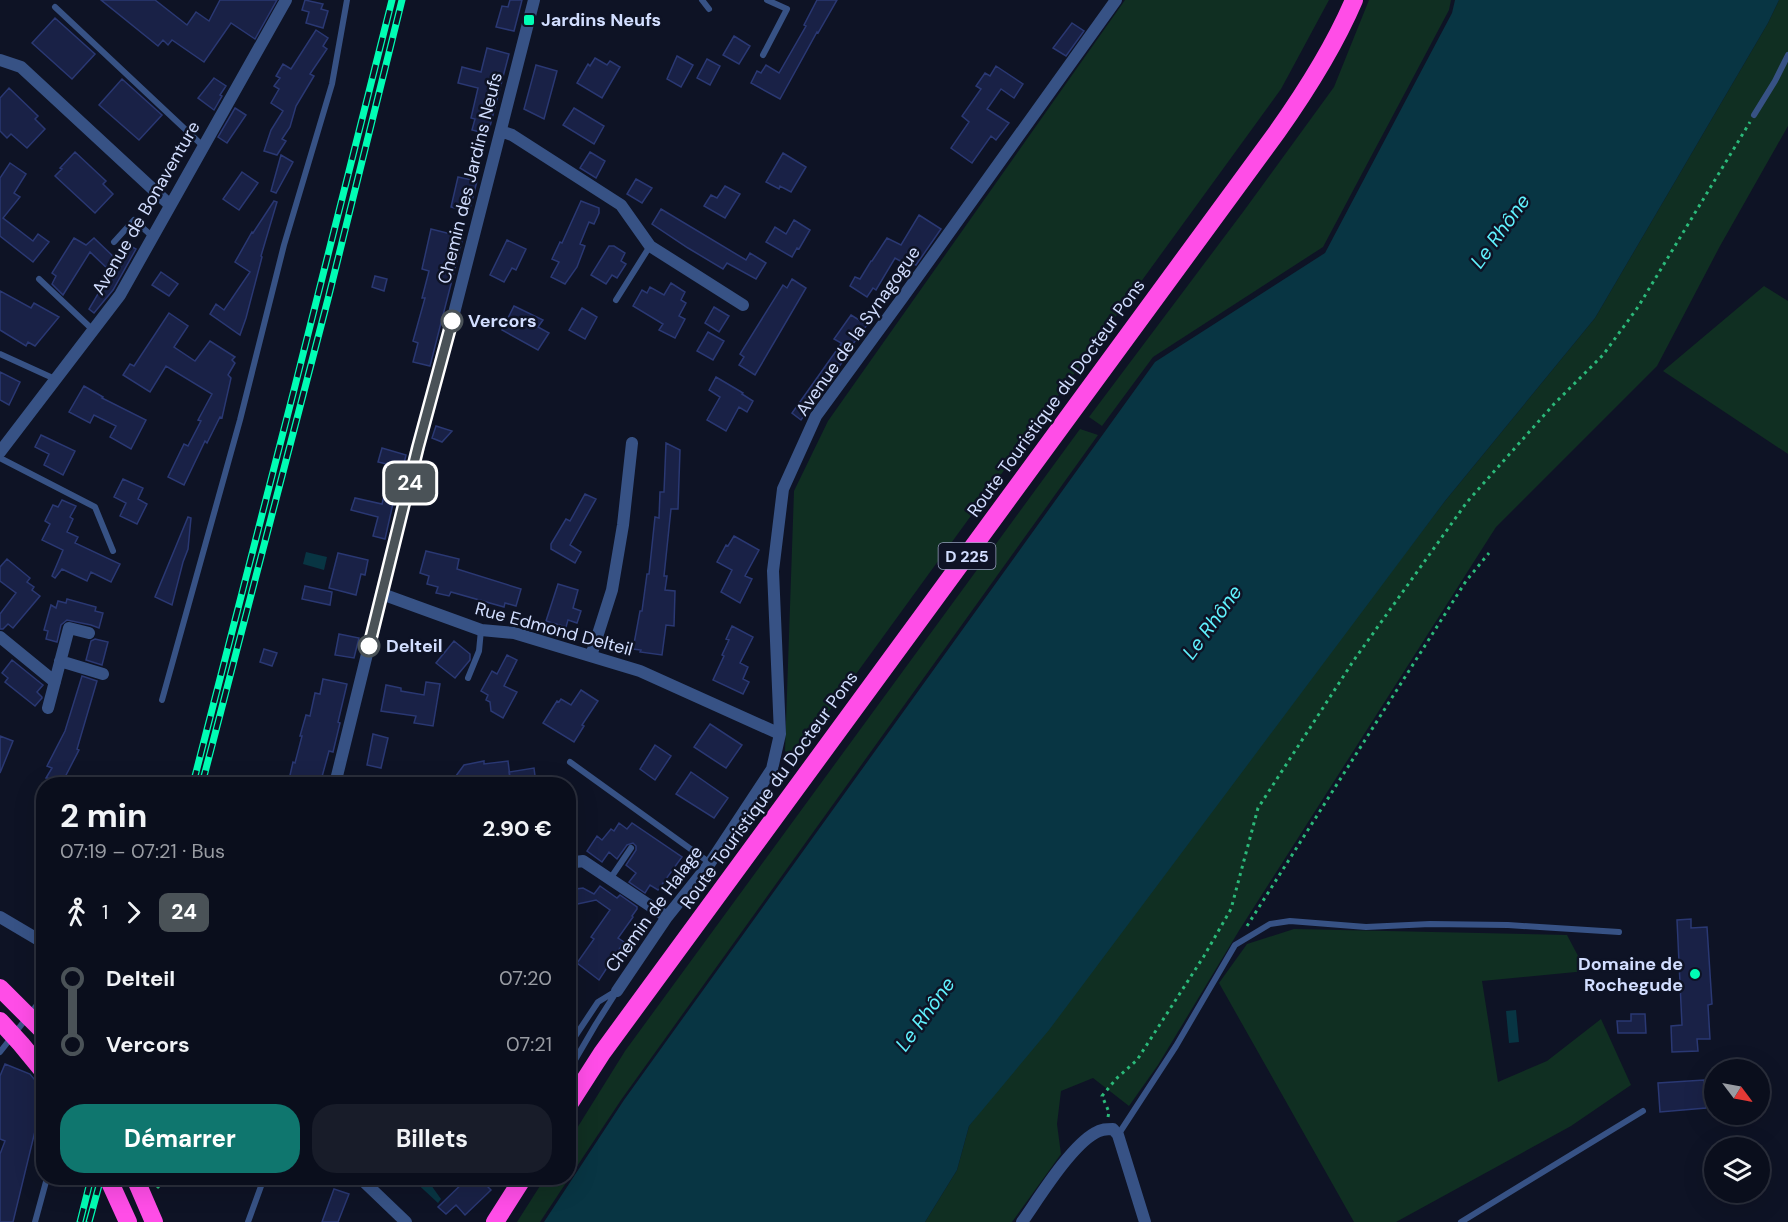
<!DOCTYPE html>
<html lang="fr">
<head>
<meta charset="utf-8">
<style>
	body { margin:0; font-family:"DM Sans",sans-serif; background:#181c29; color:#f1f3f6; height:100vh; display:flex; flex-direction:column; font-size:22px; white-space:nowrap }
	* { box-sizing:border-box; margin:0 }
	p { font-size:20px; color:#999ca3 }
	.icon { flex:none; width:33px; height:33px; fill:none; stroke:currentColor; stroke-width:2; stroke-linecap:round; stroke-linejoin:round }
	.map { position:relative; flex:1; overflow:hidden }
	.drawer { position:absolute; left:36px; top:777px; width:540px; height:408px; display:flex; flex-direction:column; background:#0a0e1c; border-radius:24px; box-shadow:0 6px 24px #0002,0 0 0 2px #2a2e3b }
	.drawer>* { flex:none }
	.badge { padding:0 12px; border-radius:9px; font-size:21px; line-height:39px }
	.needle { width:39px; rotate:122deg }
	.buttons { position:absolute; left:1704px; top:1059px; display:grid; gap:12px }
	.buttons a { display:grid; place-items:center; width:66px; height:66px; border-radius:50%; background:#0a0e1c; box-shadow:0 6px 24px #0002,0 0 0 2px #2a2e3b; font-size:30px }
	.map>.badge { position:absolute; translate:-50% -50%; box-shadow:0 0 0 3px #fff }
	.legs { display:flex; align-items:center; gap:9px; height:66px; padding:0 24px; font-size:20px }
	.legs p { margin-inline-start:auto }
	.overview { display:flex; align-items:center; justify-content:space-between; height:102px; padding:0 24px }
	h1 { font-size:33px; font-weight:700; line-height:45px }
	.cta { display:flex; gap:12px; margin-top:auto; padding:12px 24px }
	.cta a { flex:1; height:69px; border-radius:24px; background:#0f766e; color:#fff; font-size:24px; font-weight:700; line-height:69px; text-align:center }
	.cta a+a { background:#181c29; color:#f1f3f6 }
	ul { padding:0 24px; list-style:none }
	li { display:flex; align-items:center; gap:21px; height:66px; font-size:22px }
	li i { display:grid; place-items:center; width:9px; height:100%; margin:0 8px; background:currentColor }
	li i::after { content:''; width:15px; height:15px; margin:-8px; border:4px solid; border-radius:50%; background:#0a0e1c }
	li p { margin-inline-start:auto }
	li:first-child i { background:linear-gradient(#0000 50%,currentColor 0) }
	li:last-child i { background:linear-gradient(currentColor 50%,#0000 0) }
	.map>svg:first-child { display:block }
</style>
</head>
<body>
<div class="map">
<svg width="1788" height="1222" viewBox="0 0 1788 1222">
	<rect width="100%" height="100%" fill="#0e1325"/>
	<path fill="#102f22" d="M1125,0H1329L1281,89L795,758L785,751L794,491L828,421Z
		M1369,0H1451L1449,10L1323,247L1153,357L1102,426L1089,417L1243,212L1334,87Z
		M1779,0H1788V126L1720,246L1657,366L1496,527L1240,929L1158,1065L1129,1106L1093,1078L1061,1091L1057,1124L1061,1154L1012,1222H925L957,1170L969,1126L1445,501L1595,318L1768,23Z
		M1764,286L1788,301V454L1663,371Z
		M1080,429L1098,435L621,1100L540,1222H517L545,1178H568L569,1141L625,1051Z
		M1294,929L1567,935L1586,971L1482,981L1498,1082L1547,1061L1601,1019L1631,1085L1571,1126L1396,1222H1354L1219,983L1247,944Z"/>
	<path fill="#083543" d="M1455,0H1779L1768,23L1595,318L1445,501L1049,1030L969,1126L957,1170L925,1222H544L624,1100L1155,362L1325,253L1452,13Z
		M306,552L327,557L324,570L303,564Z
		M1516,1010L1519,1042L1509,1043L1506,1011Z
		M411,1178H426L441,1199L438,1203Z"/>
	<path fill="#192146" stroke="#2a3873" stroke-width="1.5" d="M101,0H155L187,25L196,12L209,21L220,0H277L255,39L231,23L204,62L172,40L168,45L163,40L158,46Z
		M305,0L323,4L321,9L328,11L323,28L306,23L309,12L302,10Z
		M510,0H522L514,31L496,27L502,6L508,7Z
		M817,0H837L818,33L817,32L780,99L751,83L757,71L761,73L766,65L779,73L806,26L804,25Z
		M55,18L95,54L72,79L32,43Z
		M1072,23L1084,31L1066,56L1053,48Z
		M316,30L328,38L323,46L327,49L310,74L314,76L296,106L290,127L282,139L286,141L277,155L264,151L271,130L283,111L271,103L279,89L274,86L280,78L276,76L283,64L291,69Z
		M734,36L750,46L739,64L723,55Z
		M487,48L509,54L488,134L472,130L475,119L471,118L478,88L458,83L462,67L481,72Z
		M677,56L693,65L681,87L667,79Z
		M595,58L607,65L610,61L620,67L602,98L577,83L588,64L590,66Z
		M707,59L720,66L710,85L697,78Z
		M536,65L557,71L544,119L524,109Z
		M996,66L1023,84L1014,98L1001,89L987,109L1009,123L996,140L991,136L972,163L951,148L969,122L962,116L981,89L976,86L985,73L990,76Z
		M214,78L226,86L220,95L222,96L214,110L198,98Z
		M122,79L162,115L139,140L99,105Z
		M9,88L38,116L35,119L45,129L27,148L11,134L7,138L0,131V98Z
		M235,108L246,115L227,143L218,137Z
		M574,108L604,126L594,144L563,125Z
		M75,152L106,181L103,184L113,194L95,213L55,176L62,169L60,168Z
		M590,152L605,161L596,178L580,168Z
		M783,153L806,167L791,192L780,186L779,189L766,182Z
		M281,155L293,162L276,193L271,191Z
		M10,163L26,174L14,193L20,197L3,218L33,241L38,234L49,242L33,262L0,236V178Z
		M242,172L258,183L239,210L223,199Z
		M458,177L477,181L469,212L451,207Z
		M636,179L652,188L642,203L627,194Z
		M725,186L740,194L725,218L704,206L711,195L717,198Z
		M274,201L277,202L261,256L262,257L246,318L240,335L210,314L216,304L224,310L250,272L235,262L252,232L253,233Z
		M581,201L599,208V213L594,224L589,222L580,244L585,246L577,267L565,284L551,277L559,262L552,259L560,242L562,243Z
		M661,209L746,260L750,253L766,263L756,279L727,263L723,269L688,248L652,224Z
		M919,215L941,229L916,265L911,263L909,266L895,258L876,290L873,288L867,297L850,286L855,277L860,279L871,261H872L887,238L901,245Z
		M794,220L810,230L799,249L797,248L792,257L766,242L775,227L786,234Z
		M431,229L463,237L430,366L413,362L418,343L413,341L425,298H422L429,271L422,269Z
		M74,238L86,245L94,238L118,261L127,244L136,249L113,290L94,313L89,309L111,272L90,252L63,295L52,284L56,276L52,273Z
		M507,240L526,249L516,270L512,268L504,282L490,275Z
		M609,246H614L625,253L621,261L626,264L617,278L612,275L606,284L591,275Z
		M161,272L178,284L169,296L152,285Z
		M375,276L387,279L384,291L372,287Z
		M792,279L806,288L755,375L739,365L744,357L740,354L783,285L787,288Z
		M671,283L685,292L681,300L686,303L679,316L685,319L675,338L659,330L663,324L633,306L642,290L647,293L650,287L664,295Z
		M0,291L31,308L34,303L59,317L35,346L28,342L26,346L0,330Z
		M514,306L543,320L538,327L549,333L538,350L502,330Z
		M714,307L729,316L719,332L705,323Z
		M582,308L597,317L585,339L569,330Z
		M169,313L188,326L174,347L195,361L210,341L235,357L232,360L235,363L228,375L231,378L222,418L220,417L207,443L205,441L184,485L168,477L184,444L188,446L201,421L198,420L212,394L166,366L150,392L123,375L130,364L134,366Z
		M851,315L867,325L850,348L834,339Z
		M708,332L724,341L713,360L697,351Z
		M841,344L851,350L801,420L792,413Z
		M0,372L20,382L9,405L0,400Z
		M716,377L743,393L742,394L753,401L747,412L739,407L726,431L707,420L720,397L709,390Z
		M84,386L103,397L102,398L146,420L131,449L110,437L116,426L94,415L90,423L69,412Z
		M436,426L452,431L442,442L432,438Z
		M41,435L75,451L63,475L44,465L49,454L35,447Z
		M666,443L680,450L678,509H671L664,576H667L665,590L675,591L674,626L666,625L662,655L640,652L641,650L633,649L640,611H642L647,574H649L655,517L659,518L660,492H664Z
		M382,448L406,455L403,468L378,462Z
		M123,479L143,488L138,499L147,504L137,524L120,516L126,503L114,497Z
		M585,494L596,499L570,545L581,552L575,563L551,549V544L566,519L570,521Z
		M384,496L394,499L385,539L373,536L378,517L351,510L355,498L382,504Z
		M62,500L76,506L70,517L73,519L67,532L78,537L75,543L120,564L111,582L91,572L87,581L62,569L55,578L52,576L63,550L42,540L50,524L45,521L53,505L58,507Z
		M188,517L191,518L188,549L183,562L172,605L155,597Z
		M734,536L759,550L745,576L752,579L740,603L721,592L732,570L717,562L726,545L728,546Z
		M426,551L459,559L457,569L521,589L516,606L505,603L504,607L451,592L449,596L436,593L438,587L427,584L429,576L420,573Z
		M338,553L368,560L365,575L361,574L356,595L329,588Z
		M7,559L30,578L27,582L34,587L32,590L40,596L13,628L8,624L3,629H0V614L16,593L0,581V567Z
		M558,584L578,590L573,608L581,611L577,623L568,620L566,627L546,621Z
		M305,586L332,592L330,605L302,599Z
		M67,599L96,607L95,611L103,613L99,628L91,625L67,620L61,625L57,642L46,639L48,631L44,630L51,605L56,608L58,601L66,603Z
		M732,626L753,637L740,663L748,667L743,679L749,682L743,694L713,680L724,656L722,655L729,640L726,639Z
		M339,634L359,638L354,658L335,655Z
		M95,639L108,642L102,665L86,660L91,641Z
		M454,641L470,654V660L455,678L436,663Z
		M264,649L277,653L272,666L260,662Z
		M507,655L517,660L504,686L517,692L503,718L491,711L490,702L486,700L488,695L481,691L492,671L497,674Z
		M12,660L43,685L37,692L42,697V698L35,706L5,682L8,678L2,673Z
		M82,676L97,681L77,749L79,750L63,781L46,778L52,768L47,766L65,731Z
		M323,679L347,684L338,722L340,723L333,752L329,751L320,784H288L293,762L295,763L302,736H300L306,715L310,716L315,693L320,694Z
		M426,682L440,684L433,726L414,723L416,716L381,711L386,685L401,688V691L424,695Z
		M581,690L598,701L582,725L584,726L574,742L543,723L557,701L559,702L561,699L571,705Z
		M710,724L742,745L726,768L694,747Z
		M373,734L388,738L381,768L367,765Z
		M0,736L13,741L0,773Z
		M655,745L671,756L655,780L640,769Z
		M484,761V764L508,761L510,777L472,784H450L464,765Z
		M534,768L536,784H511L509,772Z
		M691,772L728,798L714,818L676,794Z
		M619,823L627,829L632,823L682,857L658,890L650,885L645,893L629,882L636,873L626,865L636,850V846L633,843L627,845L617,859L609,852L602,862L587,851L597,836L602,840L611,829L614,831Z
		M600,886L617,898L620,895L637,907V909L632,916L633,917L618,938L624,942L599,980L577,963L594,939L591,937L610,910L596,900L568,906V890L583,888L594,894Z
		M1691,919V928L1707,927L1712,1004L1708,1005L1710,1039H1697L1698,1051L1672,1052L1671,1026L1682,1025L1677,920Z
		M1631,1014H1645L1646,1033H1618L1617,1021H1631Z
		M5,1064L30,1074L44,1091V1108L36,1127L13,1222H0V1154L5,1141L0,1139V1076Z
		M1704,1080L1706,1108L1660,1112L1658,1083Z
		M468,1178H487L484,1183L491,1190L465,1215L456,1205L446,1214L438,1207Z
		M334,1189L349,1194L338,1222H322Z"/>
	<g fill="none" stroke-linecap="round" stroke-linejoin="round">
		<path stroke="#2bba7a" stroke-width="3" stroke-dasharray="3 4.5" stroke-linecap="butt" d="M1247,926L1466,581L1489,553
			M1108,1117L1109,1112L1102,1096L1116,1079L1137,1060L1204,956L1231,909L1258,808L1354,660L1467,502L1554,404L1603,355L1638,307L1750,122
			M157,1188L167,1178"/>
		<path stroke="#375285" stroke-width="6" d="M702,0L709,9
			M55,7L203,146
			M763,55L787,9L767,0
			M1754,115L1775,81L1788,55
			M114,242L134,220L153,237
			M39,279L93,330
			M616,300L650,246
			M0,354L55,379
			M0,458L95,507L113,551
			M468,678L479,651L481,630
			M162,700L240,420L284,245L332,84L347,0
			M570,762L710,863
			M610,879L631,848
			M568,1047L598,1002L616,991
			M0,1052L44,996
			M568,1072L596,1024L617,991
			M1118,1135L1176,1046L1235,945L1270,924L1290,921L1366,927L1430,924L1508,925L1619,932
			M35,1222L47,1178
			M248,1222L264,1178
			M1461,1222L1643,1111"/>
		<path stroke="#375285" stroke-width="12" d="M0,60L21,67L170,205
			M501,131L512,135L621,205L650,246L743,305
			M0,452L120,295L286,0
			M382,594L481,630L514,633L640,671L780,734
			M0,637L55,682
			M591,656L612,590L623,525L632,443
			M60,661L103,674
			M48,708L69,628L89,633
			M335,784L418,447L452,321L534,0
			M568,863L583,861L667,917
			M0,917L44,943
			M617,991L667,917L710,863L772,769L780,734L773,571L783,489L816,416L903,297L1116,0
			M360,1178L406,1222
			M1022,1222C1039,1198 1070,1147 1095,1133C1101,1129 1107,1129 1113,1129L1118,1135L1145,1222"/>
		<path stroke="#ff4de7" stroke-width="18" d="M568,1106L602,1053L1277,132C1306,91 1334,47 1354,0
			M495,1222L523,1178"/>
		<defs>
			<path id="rail" d="M193,784L294,390L392,0
				M202,784L328,299L402,0
				M80,1222L91,1178
				M89,1222L101,1178"/>
		</defs>
		<use href="#rail" stroke="#00fdb4" stroke-width="7"/>
		<use href="#rail" stroke="#0e1325" stroke-width="4.5" stroke-dasharray="14" stroke-linecap="butt"/>
		<path stroke="#ff4de7" stroke-width="18" d="M0,988L44,1032
			M0,1021L21,1044L44,1072
			M108,1178L128,1222
			M135,1178L154,1222"/>
	</g>
	<g fill="none" stroke-linecap="round" stroke-linejoin="round">
		<defs>
			<path id="line-1" d="M369,646L418,447L452,321"/>
		</defs>
		<use href="#line-1" stroke="#fff" stroke-width="14"/>
		<use href="#line-1" stroke="#4a5257" stroke-width="9"/>
	</g>
	<g fill="#00fdb4" stroke="#0e1325" stroke-width="2">
		<rect x="523" y="14" width="12" height="12" rx="3"/>
		<circle cx="1695" cy="974" r="6"/>
	</g>
	<g fill="#fff" stroke="#4a5257" stroke-width="3">
		<circle cx="452" cy="321" r="10"/>
		<circle cx="369" cy="646" r="10"/>
	</g>
	<g text-anchor="middle" dominant-baseline="central" stroke-width="5" stroke-linejoin="round" paint-order="stroke">
		<rect fill="#0e1325" stroke="#97a1be" stroke-width="1.5" x="938.5" y="543" width="57" height="26" rx="4.5"/>
		<g font-size="16" font-weight="bold" fill="#d2deff">
			<text x="967" y="556">D 225</text>
		</g>
		<g font-size="18" font-weight="bold" fill="#d2deff" stroke="#0e1325" text-anchor="start">
			<text x="541" y="20">Jardins Neufs</text>
			<text x="1683" y="964" text-anchor="end">Domaine de<tspan x="1683" dy="21">Rochegude</tspan></text>
		</g>
		<g font-size="18" fill="#d2deff" stroke="#0e1325">
			<text transform="translate(470 178) rotate(-76)">Chemin des Jardins Neufs</text>
			<text transform="translate(146 208) rotate(-60)">Avenue de Bonaventure</text>
			<text transform="translate(858 331) rotate(-55)">Avenue de la Synagogue</text>
			<text transform="translate(1056 398) rotate(-54)">Route Touristique du Docteur Pons</text>
			<text transform="translate(554 629) rotate(15)">Rue Edmond Delteil</text>
			<text transform="translate(769 790) rotate(-54)">Route Touristique du Docteur Pons</text>
			<text transform="translate(654 909) rotate(-54)">Chemin de Halage</text>
		</g>
		<g font-size="18" font-weight="bold" fill="#d2deff" stroke="#0e1325" text-anchor="start">
			<text x="468" y="321">Vercors</text>
			<text x="386" y="646">Delteil</text>
		</g>
		<g font-size="20" font-style="italic" fill="#60f3ff" stroke="#0e1325">
			<text transform="translate(1500 231) rotate(-54)">Le Rhône</text>
			<text transform="translate(1212 622) rotate(-54)">Le Rhône</text>
			<text transform="translate(925 1014) rotate(-54)">Le Rhône</text>
		</g>
	</g>
</svg>
<div class="buttons">
<a><svg class="needle" viewBox="-14 -14 28 28"><path d="M0-13l5 13h-10z" fill="#e53935"/><path d="M0 13l5-13h-10z" fill="#999ca3"/></svg></a>
<a><svg class="icon" aria-label="layers" viewBox="0 0 24 24"><path d="M12 4l9 5-9 5-9-5zM3 14l9 5 9-5"/></svg></a>
</div>
<b class="badge" style="left:410px;top:483px;background:#4a5257;color:#fff">24</b>
<section class="drawer">
<div class="overview"><div><h1>2 min</h1><p>07:19 – 07:21 · Bus</p></div><b>2.90 €</b></div>
<div class="legs"><svg class="icon" aria-label="walk" viewBox="0 0 24 24"><circle cx="13" cy="4" r="2"/><path d="M13 8l-2 6 4 7M11 14l-3 7M7 12l3-4h3l4 4"/></svg>1<svg class="icon" aria-label="forward" viewBox="0 0 24 24"><path d="M9 5l7 7-7 7"/></svg><b class="badge" style="background:#4a5257;color:#fff">24</b></div>
<ul>
<li><i style="color:#4a5257"></i><b>Delteil</b><p>07:20</p></li>
<li><i style="color:#4a5257"></i><b>Vercors</b><p>07:21</p></li>
</ul>
<div class="cta"><a>Démarrer</a><a>Billets</a></div>
</section>
</div>
</body>
</html>
